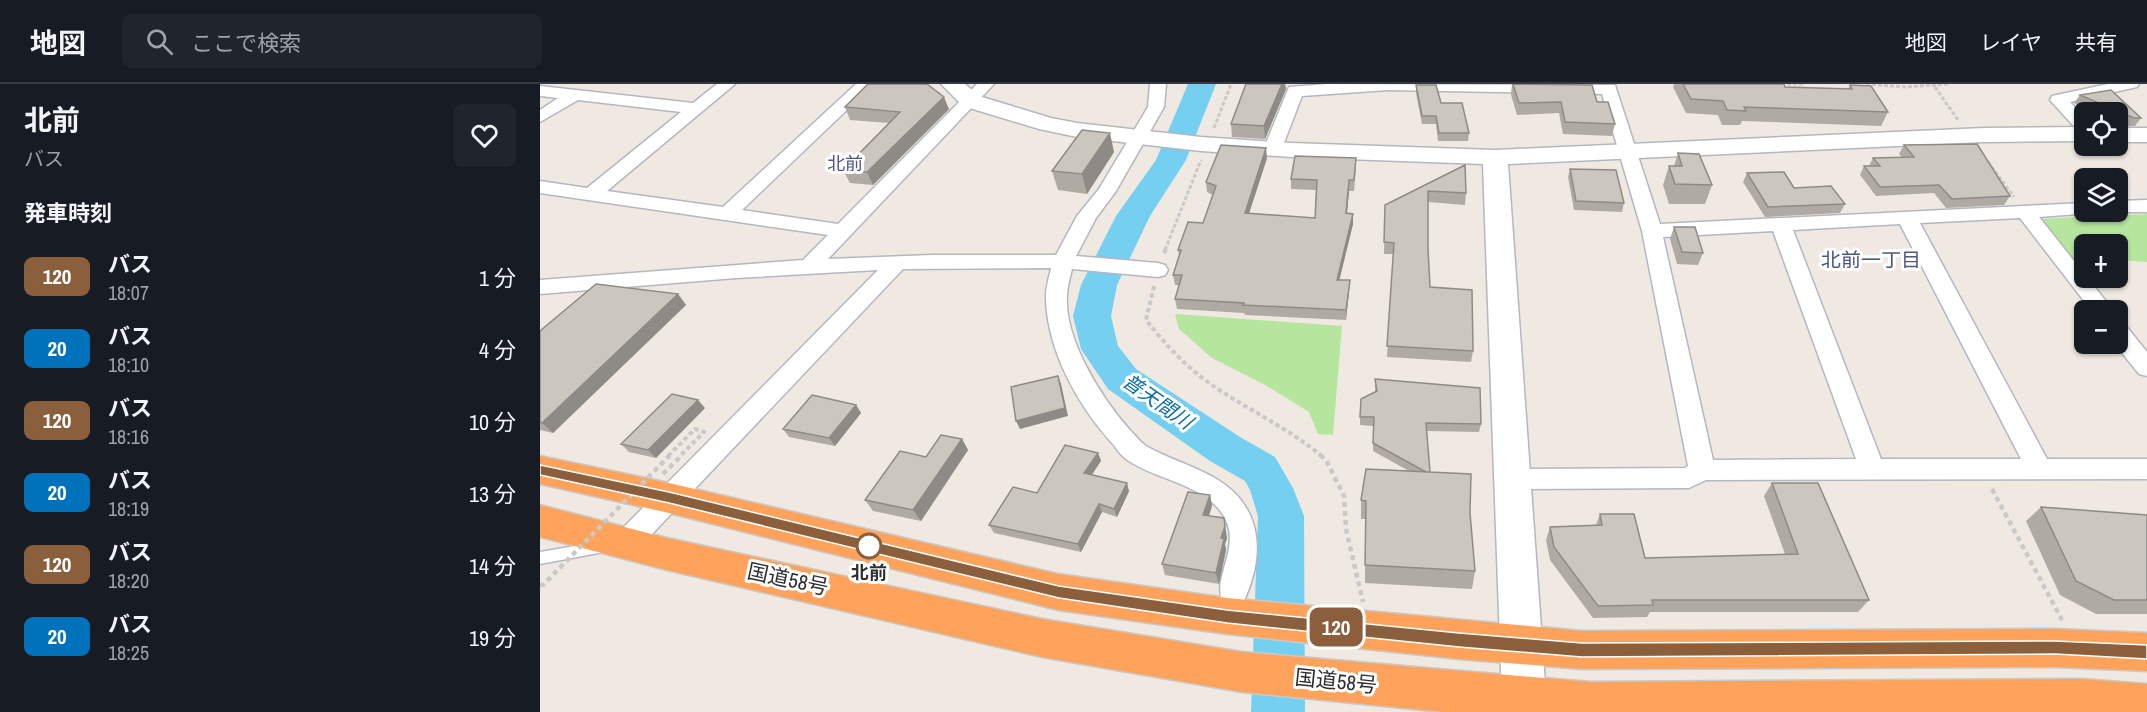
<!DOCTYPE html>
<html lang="ja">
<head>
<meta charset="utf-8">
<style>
	body { margin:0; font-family:"Archivo Narrow","Noto Sans JP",sans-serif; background:#20242c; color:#f1f3f6; height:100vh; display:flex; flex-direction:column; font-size:22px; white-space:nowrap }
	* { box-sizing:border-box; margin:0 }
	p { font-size:20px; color:#9ea1a6 }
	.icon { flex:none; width:33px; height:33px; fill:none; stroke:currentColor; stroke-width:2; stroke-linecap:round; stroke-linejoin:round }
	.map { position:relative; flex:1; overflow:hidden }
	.drawer { display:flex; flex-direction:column; background:#171b24; width:540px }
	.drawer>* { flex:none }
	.badge { padding:0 12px; border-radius:9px; font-size:21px; line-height:39px }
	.buttons { position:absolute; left:1534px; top:18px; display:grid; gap:12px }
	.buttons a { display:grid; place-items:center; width:54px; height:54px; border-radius:9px; background:#171b24; box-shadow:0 2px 4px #0004; font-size:30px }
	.map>.badge { position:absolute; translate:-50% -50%; box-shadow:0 0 0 3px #fff }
	h2 { padding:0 24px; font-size:22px; line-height:54px }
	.round { display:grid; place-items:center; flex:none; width:63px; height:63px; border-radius:9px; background:#20242c }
	.summary { display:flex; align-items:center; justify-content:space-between; height:102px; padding:0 24px }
	h1 { font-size:28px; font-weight:700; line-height:45px }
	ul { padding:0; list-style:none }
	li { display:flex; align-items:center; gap:18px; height:72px; padding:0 24px }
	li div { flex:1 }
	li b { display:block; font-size:22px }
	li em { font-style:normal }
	li .badge { min-width:66px; font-weight:700; text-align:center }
	header { display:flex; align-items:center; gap:36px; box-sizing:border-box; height:84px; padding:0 30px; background:#171b24; border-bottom:2px solid #363941 }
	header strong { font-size:28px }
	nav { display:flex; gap:33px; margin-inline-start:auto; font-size:21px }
	.search { width:420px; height:54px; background:#20242c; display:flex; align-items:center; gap:15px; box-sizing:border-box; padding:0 21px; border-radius:9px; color:#9ea1a6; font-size:22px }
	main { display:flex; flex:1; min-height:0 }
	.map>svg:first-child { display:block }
</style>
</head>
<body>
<header>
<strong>地図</strong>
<div class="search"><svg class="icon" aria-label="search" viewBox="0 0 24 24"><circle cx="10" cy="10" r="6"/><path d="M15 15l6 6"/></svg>ここで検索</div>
<nav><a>地図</a><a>レイヤ</a><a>共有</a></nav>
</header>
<main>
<section class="drawer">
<div class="summary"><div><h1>北前</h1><p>バス</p></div><a class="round"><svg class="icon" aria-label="heart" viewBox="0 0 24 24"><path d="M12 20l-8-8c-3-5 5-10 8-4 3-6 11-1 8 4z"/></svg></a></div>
<h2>発車時刻</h2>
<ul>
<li><span class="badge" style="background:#8b5e3c;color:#fff">120</span><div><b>バス</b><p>18:07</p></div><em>1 分</em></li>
<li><span class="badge" style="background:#0072bc;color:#fff">20</span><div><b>バス</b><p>18:10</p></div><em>4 分</em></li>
<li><span class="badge" style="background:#8b5e3c;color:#fff">120</span><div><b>バス</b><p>18:16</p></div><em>10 分</em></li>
<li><span class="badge" style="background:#0072bc;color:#fff">20</span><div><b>バス</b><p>18:19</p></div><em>13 分</em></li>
<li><span class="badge" style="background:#8b5e3c;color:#fff">120</span><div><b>バス</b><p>18:20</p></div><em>14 分</em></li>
<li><span class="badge" style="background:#0072bc;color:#fff">20</span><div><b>バス</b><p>18:25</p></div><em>19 分</em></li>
</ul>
</section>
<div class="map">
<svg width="1607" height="628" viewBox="0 0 1607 628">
	<rect width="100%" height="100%" fill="#efe9e1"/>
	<path fill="#b6e59e" d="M1607,130V178L1578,176V160H1545V175L1527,174L1497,135Z
		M635,230L802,242L793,351L778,350L769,328L727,302L672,274L639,245Z"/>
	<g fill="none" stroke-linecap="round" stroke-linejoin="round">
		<path fill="#75cff0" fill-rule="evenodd" d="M648,0H676L646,76L610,132L577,201L571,232L578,262L596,285L700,353L735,373L753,404L764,432L765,628H711L718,432L710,406L705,397L670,377L568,305L541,265L533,232L541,201L576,132L616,76Z"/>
		<defs>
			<path id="lane" d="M64,457L69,459L71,463L69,467L0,480V468Z"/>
			<path id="street" d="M177,0H195L67,107L183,123L316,0H334L202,126L298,140L437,0H454L288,175L392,171H516L537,132L559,105L608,23L610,0H626L624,23L576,107L556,134L536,172L618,179L625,181L628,186L625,191L618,193L532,185C530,194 527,203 527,212C524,255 562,315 590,346C595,351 600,358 606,362C627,374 651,381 673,393C723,421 726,470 703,519L693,523L683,519C670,491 708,459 678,424C656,399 612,394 586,375C580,371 576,363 571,358C537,320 508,267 506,216C505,206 509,194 511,184L363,185L96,467L86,471L76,467L72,459L76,451L338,186L196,194L0,210V196L263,176L288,151L0,109V97L47,104L141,28L38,16L0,38V26L18,14L0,12V2L153,19Z
				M787,0L1075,1L1120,140L1545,119V128H1553L1552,129L1499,133L1573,226H1551L1480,134L1380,139L1507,375H1607V395L1166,396L1149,404L972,405L963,402L959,395L963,388L972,385L1145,384L1148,382L1102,147L1062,10L848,6L762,12L742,64L739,68H727L724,64L749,3ZM1360,140L1481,375H1341L1253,146ZM1233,147L1316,375L1173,376L1123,153Z
				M1568,0H1599L1597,3L1530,18L1545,34V49L1539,48L1510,16L1512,12Z
				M1607,116V128H1573H1578V117Z
				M1578,239L1586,242L1607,268V292L1599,290L1575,260H1578Z"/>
			<path id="secondary" d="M401,0H425L439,12L511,34L537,39L661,53L751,59L955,66L1444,44L1545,43V57L1444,58L968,80L1006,614L1000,628H968L962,614L943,80L751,73L661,67L537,53L499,45L423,22Z
				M1578,44H1607V58H1578Z"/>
			<path id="highway" d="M0,372L129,399L518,490L687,514L1042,547L1515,545L1607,549V587L1515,583L1042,585L919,575L687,550L518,526L129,429L0,400Z
				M0,421L127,454L502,535L702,568L1051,598L1542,595L1607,600V628H903L702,608L502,573L127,486L0,453Z"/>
		</defs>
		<use href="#lane" stroke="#b4b7c1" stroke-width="3"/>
		<use href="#street" stroke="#b4b7c1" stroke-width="3"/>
		<use href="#secondary" stroke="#b4b7c1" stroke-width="3"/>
		<use href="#highway" stroke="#c9c9c9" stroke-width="3"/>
		<path stroke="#c9c9c9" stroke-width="3" stroke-dasharray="4 2" stroke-linecap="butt" d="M1247,0H1263
			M1326,0L1365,3L1409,0
			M1395,3L1418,36
			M674,44L691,0
			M1448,78L1474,113
			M625,166L661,76"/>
		<path stroke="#c9c9c9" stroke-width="4" stroke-dasharray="4.5 3" stroke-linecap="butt" d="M624,169L626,165
			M614,202L606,236C627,263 654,291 684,309C717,330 751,347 782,372"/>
		<path stroke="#c9c9c9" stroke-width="4.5" stroke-dasharray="5 4" stroke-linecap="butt" d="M780,371L786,376L804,412L806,445L823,518
			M1452,405L1522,536"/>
		<use href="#lane" fill="#fff" fill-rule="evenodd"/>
		<use href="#street" fill="#fff" fill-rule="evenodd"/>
		<use href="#secondary" fill="#fff" fill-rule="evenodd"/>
		<use href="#highway" fill="#ffa35c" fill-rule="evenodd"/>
		<path stroke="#c9c9c9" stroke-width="4" stroke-dasharray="4.5 3" stroke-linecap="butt" d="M128,372L155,345L164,348L140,372"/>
		<path stroke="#c9c9c9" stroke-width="4.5" stroke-dasharray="5 4" stroke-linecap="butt" d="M123,390L142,371
			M0,501H3L130,371"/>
	</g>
	<path fill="#afaba4" d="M706,0H745L746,5L725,55L692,53L691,40Z
		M972,0L1057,18L1075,40L1072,52L1023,50L1019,29L977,31L971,11Z
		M1134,0H1244L1245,3L1308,5L1310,1L1348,28L1341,42L1202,37L1200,41H1182L1178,31L1146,29L1133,3Z
		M876,1L901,19L929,49L928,57H898L896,40H882L876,9Z
		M1540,11L1601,34L1595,42H1588L1578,38V28H1556L1534,19Z
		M305,23L409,25L333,101L310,99L303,86L349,39L310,36Z
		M1364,61L1470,112L1464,121L1406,124L1394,109L1336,112L1320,91L1324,82H1329L1333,74L1362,73L1359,70Z
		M574,68L547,110L518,106L512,87Z
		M1138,69L1172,101L1165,120H1129L1123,101L1129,82H1134Z
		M727,74L709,129L775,134L776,106L751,105V95L816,84L814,107H809L807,129L813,130V140L799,196L809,207L806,236L705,231L704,229L637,225L635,215L639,201H635L633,191L639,171L638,166L663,139L673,111L667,108L666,98Z
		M925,81L926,109L925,121L888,118V165L890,203L933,267L931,278L847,273L854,170H844L845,121Z
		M1030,85L1084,119L1082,128L1034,126L1028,93Z
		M1207,89L1254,104L1305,120L1300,129L1225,133L1203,98Z
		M1134,143L1163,169L1158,181L1137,180L1130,155Z
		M138,210L146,221L13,349L0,346V247Z
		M835,295L941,340L939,348L887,347L890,388L930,429L935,487L932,505L825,499V435H821V416L869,387L833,367V342L820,341V333L835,308Z
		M316,321L321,329L295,362L249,353L243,345Z
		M165,324L116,374L89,368L81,360Z
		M422,355L428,366L381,437L333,427L325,416L386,373Z
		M558,369L561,377L552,391L589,407L577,433L562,428L541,468L454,449L449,441Z
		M1232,399L1329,516L1318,528H1110L1107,533L1053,534L1010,476L1006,456L1010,443L1056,441L1060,430L1105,474L1245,470L1224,412Z
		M670,411L672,422L669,432L687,454L685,460L686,466L679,500L625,491L622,480Z
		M1501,423L1607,431V530H1556L1520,511L1486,437Z"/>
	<path fill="#8e8b86" d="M742,0H745L746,5L725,55L724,42Z
		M404,13L409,25L333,101L327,88Z
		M570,49L574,68L547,110L542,90Z
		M726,64L727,74L706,139L705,129Z
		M809,96V107L806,139V129Z
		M813,130V140L797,206V196Z
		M810,196L809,207L806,236V226Z
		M138,210L146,221L13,349L2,339Z
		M518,292L521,300L528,332L480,345L476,337Z
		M158,316L165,324L116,374L108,366Z
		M316,321L321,329L295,362L289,354Z
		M422,355L428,366L381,437L373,426Z
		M558,369L561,377L547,397L544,389Z
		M587,399L589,407L577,433L574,425Z
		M670,411L672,422L665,443L663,431Z
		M559,420L562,428L541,468L538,460Z
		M684,434L687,454L685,460L686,466L679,500L676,489Z"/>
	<path fill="#cbc7bf" stroke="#8e8b86" stroke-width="1.5" d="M328,0H387L404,13L327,88L303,86L360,28L305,23Z
		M706,0H742L724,42L691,40Z
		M973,0L1052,1L1057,18H1068L1075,40L1025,38L1021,18L979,19Z
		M1143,0H1244L1245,3L1312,5L1310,1L1331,2L1348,28L1204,23L1206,27L1187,26L1183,17L1151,15Z
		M876,1H896L901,19H922L929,49H899L896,32H882Z
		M1571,6L1601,34H1594L1540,11Z
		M542,46L570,49L542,90L512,87Z
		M1437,60L1470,112L1412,115L1399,101L1340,103L1324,82H1340L1333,74L1374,73L1364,61Z
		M681,61L726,64L705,129L775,134L777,96L751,95L755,72L816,74L814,96H809L806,129L813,130L797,196H810L806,226L703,221L704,219L635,215L642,191H633L641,166H638L648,138L663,139L676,102L666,98Z
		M1138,69L1159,70L1172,101L1135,100L1129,82H1142Z
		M925,81L926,109L888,107V165L890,203L932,206L933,267L847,262L854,159L844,158L845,121Z
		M1030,85L1076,86L1084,119L1036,117Z
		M1244,88L1254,104L1291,102L1305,120L1228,123L1207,89Z
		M1134,143H1155L1163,169L1142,168Z
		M56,200L138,210L2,339L0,338V247Z
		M518,292L525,324L476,337L471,303Z
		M835,295L940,304L941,340L886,339L890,388H886L833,359L834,333H820L821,315L837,307Z
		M132,310L158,316L108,366L81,360Z
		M272,311L316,321L289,354L243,345Z
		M401,351L422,355L373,426L325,416L360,367L386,373Z
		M525,361L558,369L544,389L587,399L574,425L559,420L538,460L449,441L473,403L497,409Z
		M826,385L931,390L930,429L935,487L825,481L826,417L821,416Z
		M1232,399H1278L1329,516H1112L1113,521L1058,522L1014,463L1010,443L1062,441L1060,430H1094L1105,474L1258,470Z
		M648,408L670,411L663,431L684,434L685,442L681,454L684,455L676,489L622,480Z
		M1501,423L1607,431V516H1574L1536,497Z"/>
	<path fill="#8b5e3c" stroke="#fff" stroke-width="1.5" d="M0,381L129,408L519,502L687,526L919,549L1042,559L1515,557L1607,561V575L1515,570L1042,573L919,563L687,539L519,514L129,419L0,391Z"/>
	<circle fill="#fff" stroke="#8b5e3c" stroke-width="3" cx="329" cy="462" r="12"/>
	<g text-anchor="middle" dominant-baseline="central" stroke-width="6" stroke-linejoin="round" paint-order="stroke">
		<g font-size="18" fill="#4d5680" stroke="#fff">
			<text x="305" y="79">北前</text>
		</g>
		<g font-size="18" font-weight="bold" fill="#2e2e2e" stroke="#fff">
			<text x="329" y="488">北前</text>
		</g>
		<g font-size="20" fill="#4d5680" stroke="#fff">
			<text x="1331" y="175">北前一丁目</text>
		</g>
		<g font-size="20" font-style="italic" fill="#0d6fa3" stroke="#fff">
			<text transform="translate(618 317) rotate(35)">普天間川</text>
		</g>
		<g font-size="21" fill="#2e2e2e" stroke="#fff">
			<text transform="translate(248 495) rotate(12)">国道58号</text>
			<text transform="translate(796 597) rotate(6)">国道58号</text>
		</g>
	</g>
</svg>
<div class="buttons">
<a><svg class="icon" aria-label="locate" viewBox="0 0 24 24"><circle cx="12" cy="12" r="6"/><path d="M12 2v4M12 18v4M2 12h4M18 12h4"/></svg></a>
<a><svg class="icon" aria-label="layers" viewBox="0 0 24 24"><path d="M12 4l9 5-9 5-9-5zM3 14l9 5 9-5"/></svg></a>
<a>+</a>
<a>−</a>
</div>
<b class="badge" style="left:796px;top:543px;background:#8b5e3c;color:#fff">120</b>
</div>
</main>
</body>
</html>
